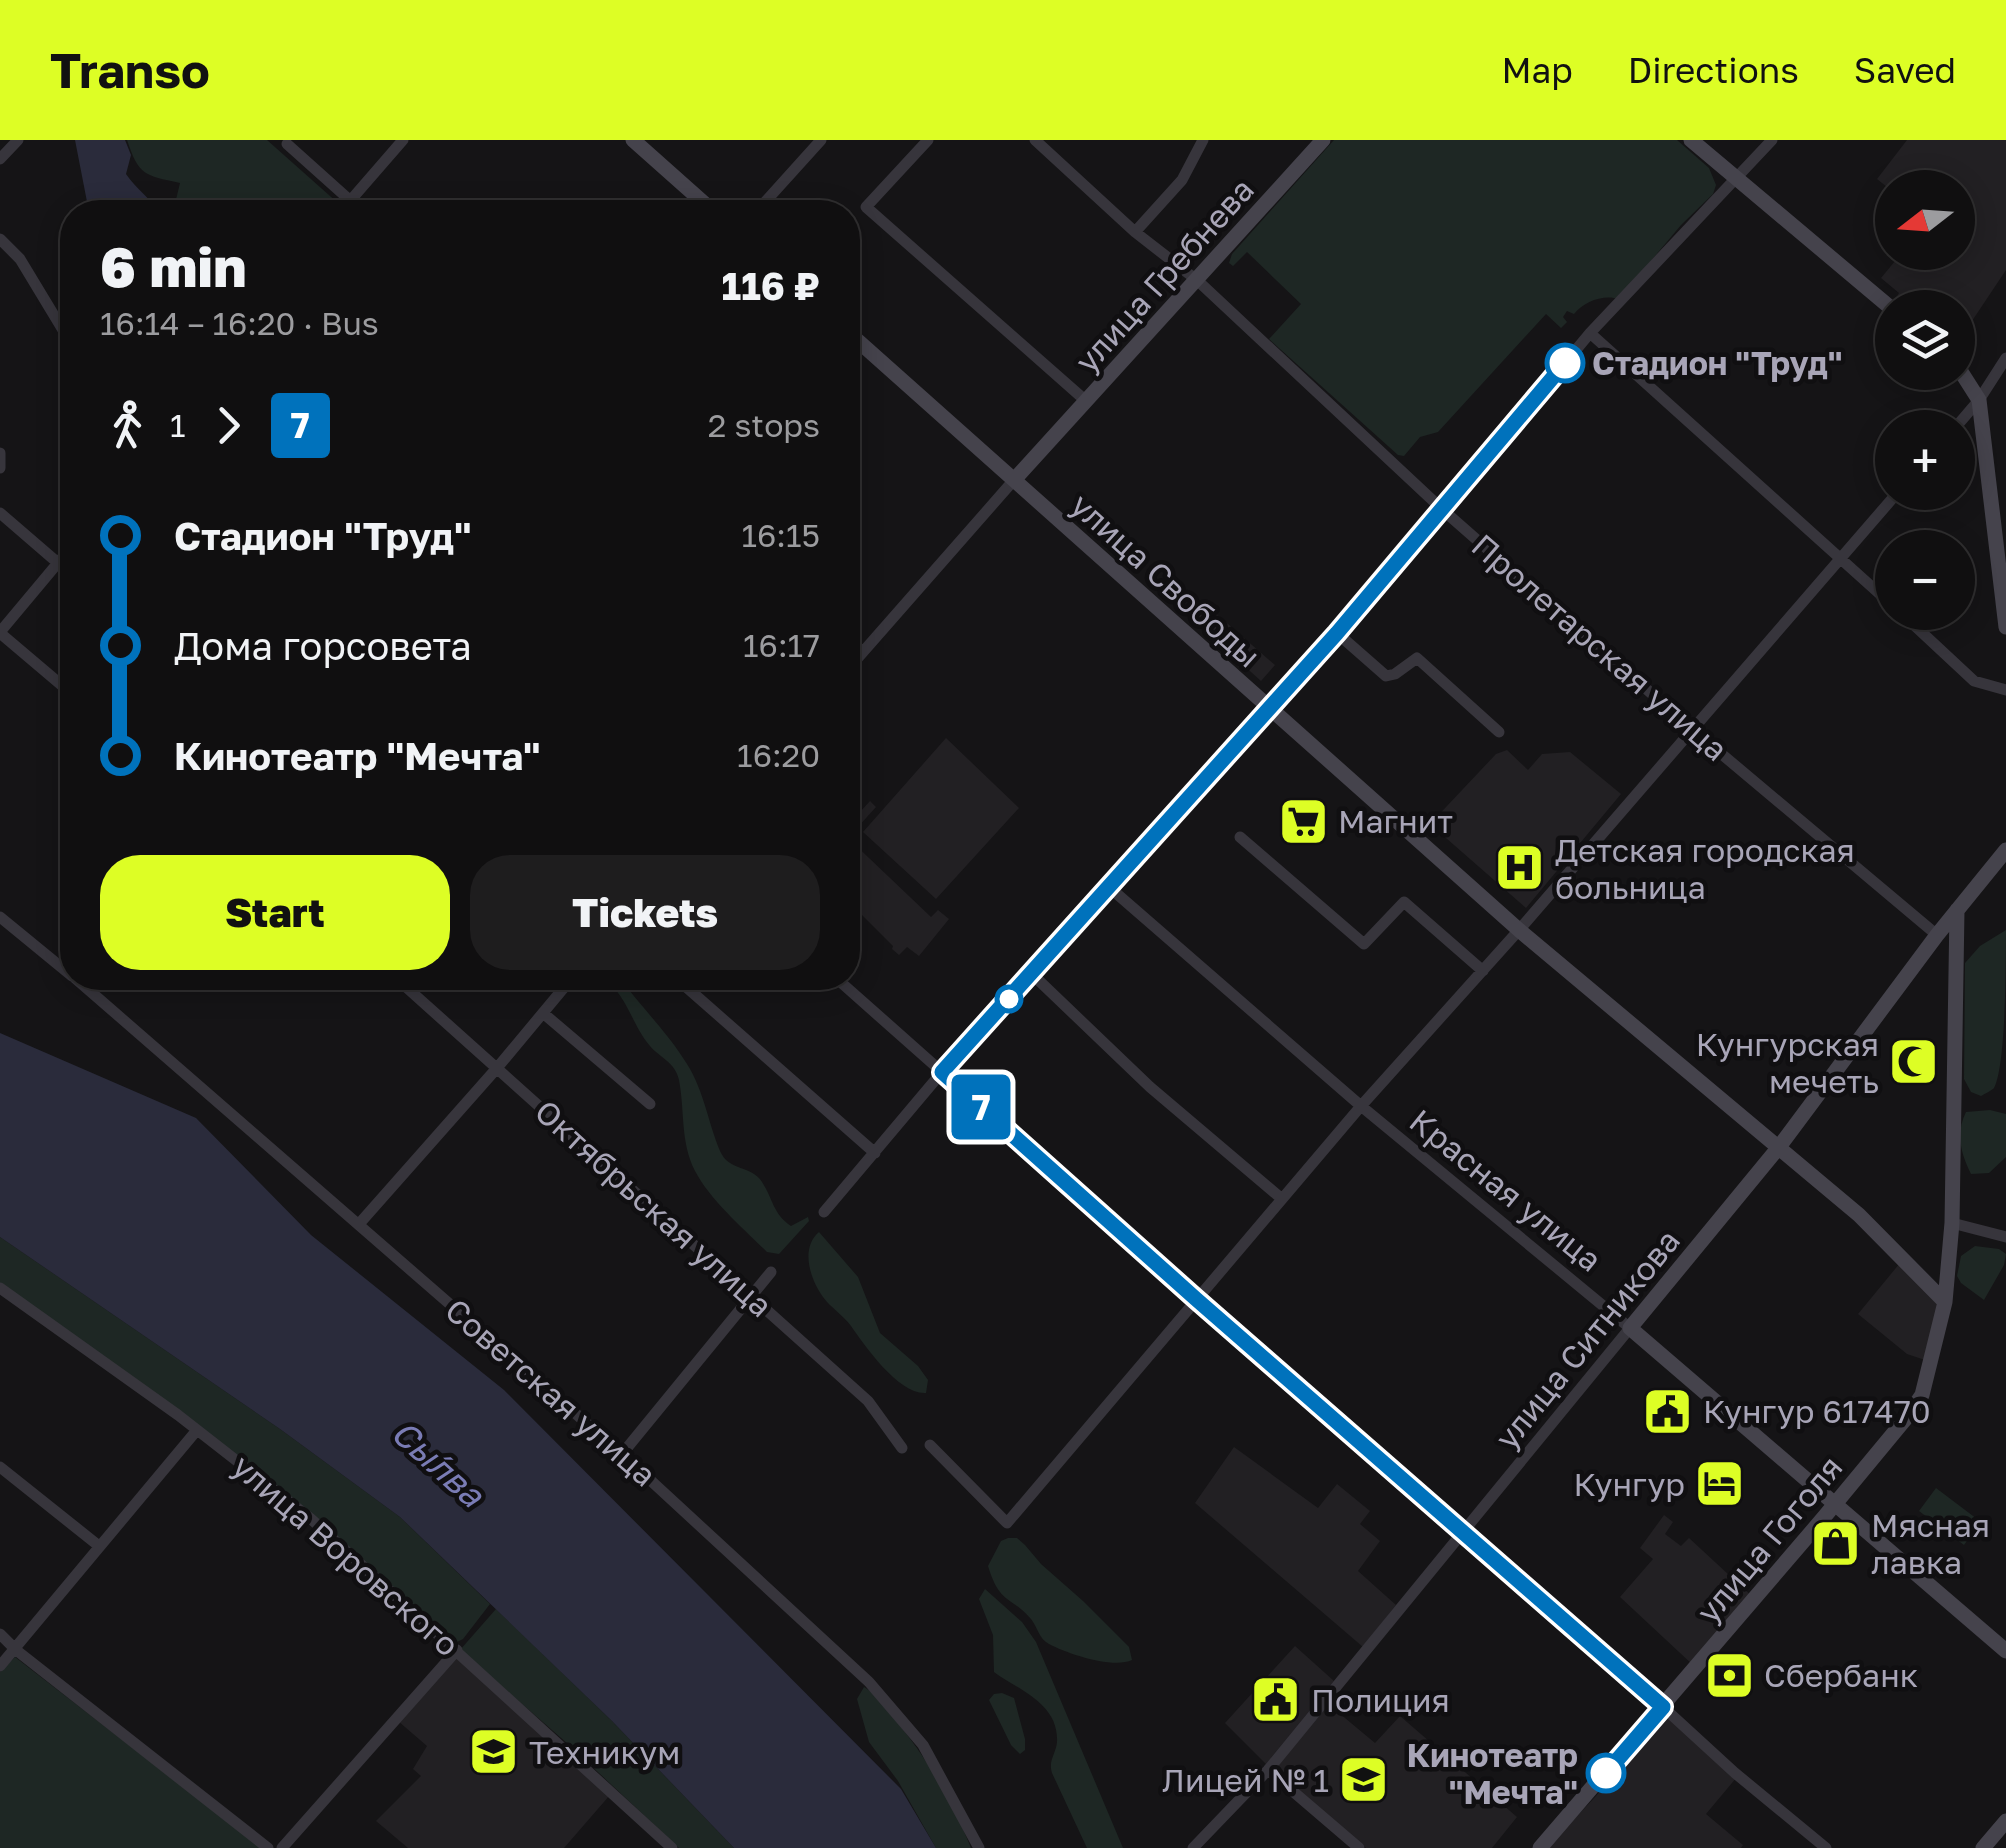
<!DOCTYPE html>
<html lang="en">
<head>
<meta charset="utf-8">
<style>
	body { margin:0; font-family:"Golos Text",sans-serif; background:#1e1d1e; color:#f1f3f6; height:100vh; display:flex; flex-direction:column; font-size:38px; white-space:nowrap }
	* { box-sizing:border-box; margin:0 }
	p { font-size:32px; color:#9c9c9f }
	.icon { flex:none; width:55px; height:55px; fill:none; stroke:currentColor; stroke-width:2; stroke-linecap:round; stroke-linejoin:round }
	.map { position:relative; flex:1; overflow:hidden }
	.details { position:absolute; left:60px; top:60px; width:800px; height:790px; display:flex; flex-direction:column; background:#100f10; border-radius:40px; box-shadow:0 5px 25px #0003,0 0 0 2px #302f30 }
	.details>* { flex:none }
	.badge { padding:0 20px; border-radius:8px; font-size:35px; line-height:65px }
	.needle { width:65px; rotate:253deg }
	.controls { position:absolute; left:1875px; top:30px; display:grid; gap:20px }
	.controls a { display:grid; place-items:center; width:100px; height:100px; border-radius:50%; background:#100f10; box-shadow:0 5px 25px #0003,0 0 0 2px #302f30; font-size:50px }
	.map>.badge { position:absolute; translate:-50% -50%; box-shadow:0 0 0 5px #fff }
	.legs { display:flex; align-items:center; gap:15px; height:110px; padding:0 40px; font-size:32px }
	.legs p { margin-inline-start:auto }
	.overview { display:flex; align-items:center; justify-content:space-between; height:170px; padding:0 40px }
	h1 { font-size:55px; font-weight:800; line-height:75px }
	.cta { display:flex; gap:20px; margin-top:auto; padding:20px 40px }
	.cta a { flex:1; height:115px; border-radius:40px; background:#ddfe25; color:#111; font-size:40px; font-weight:800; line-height:115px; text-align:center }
	.cta a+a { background:#1e1d1e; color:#f1f3f6 }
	ul { padding:0 40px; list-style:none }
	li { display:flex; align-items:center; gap:35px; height:110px; font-size:38px }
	li i { display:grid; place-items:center; width:15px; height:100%; margin:0 12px; background:currentColor }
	li i::after { content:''; width:25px; height:25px; margin:-12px; border:8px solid; border-radius:50%; background:#100f10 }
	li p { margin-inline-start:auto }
	li:first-child i { background:linear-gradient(#0000 50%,currentColor 0) }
	li:last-child i { background:linear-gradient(currentColor 50%,#0000 0) }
	header { display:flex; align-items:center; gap:60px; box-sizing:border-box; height:140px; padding:0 50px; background:#ddfe25; color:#111 }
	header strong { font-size:48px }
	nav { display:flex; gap:55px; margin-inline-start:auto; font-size:35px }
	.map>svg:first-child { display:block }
</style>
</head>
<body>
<header>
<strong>Transo</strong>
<nav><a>Map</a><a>Directions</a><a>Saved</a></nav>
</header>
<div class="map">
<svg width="2006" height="1708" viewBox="0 0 2006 1708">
	<rect width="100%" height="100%" fill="#151416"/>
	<path fill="#222023" d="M1907,0H2006V130L1958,202V168L1896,167L1892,164L1899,153L1881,138L1900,115L1897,113L1958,112V48H1892V51L1877,39Z
		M1204,463L1275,525L1261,541L1190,477Z
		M946,598L1019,668L936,759L863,692Z
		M1507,610L1528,630L1542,614L1570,612L1621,654L1526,768L1430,684L1496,614Z
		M870,661L876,667L848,698L931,777L938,770L949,779L919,816L907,807L899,815L892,809L893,806L852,765L848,769V685Z
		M1900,1123L1940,1163L1925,1220L1907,1214L1858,1174Z
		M1234,1307L1318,1368L1337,1344L1370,1371L1360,1384L1380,1401L1358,1431L1396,1465L1363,1507L1195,1363Z
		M1664,1375L1673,1382L1665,1394L1681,1406L1689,1398L1755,1459L1694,1526L1620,1457L1653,1419L1640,1408Z
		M1295,1506L1334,1541L1266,1624L1225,1583Z
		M458,1513L610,1655L564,1708H408L376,1681L421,1636L413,1629L427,1606L398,1581Z
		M1327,1563L1375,1603L1400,1576L1517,1677L1492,1708H1366L1274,1629Z
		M1663,1573L1737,1637L1706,1674L1743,1705L1741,1708H1547L1596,1656Z"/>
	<path fill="#1e2724" d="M127,0H267L348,72H173L180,43C144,35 139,36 127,0Z
		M1334,0H1677L1709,28L1716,45L1713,54L1681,85L1619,159C1604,154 1584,161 1574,174L1567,171L1563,177L1567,182L1561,188L1546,174L1438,292L1420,297L1404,316L1398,315L1269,199L1301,164L1247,112L1233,126L1229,123L1232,114Z
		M2006,790C2006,822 2006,926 1994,948C1992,950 1983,955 1981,956L1971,952L1964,939L1965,823L1980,806Z
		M602,838H620C641,867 668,893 687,924C704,951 708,982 720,1011C729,1032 752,1025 762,1042C773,1059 773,1074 791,1086L808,1077L809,1081L779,1114L767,1112C743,1088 711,1061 695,1031C680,1001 685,972 679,940C675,922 660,918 650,906C631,884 627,853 602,838Z
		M1990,970L2006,974V1017L1989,1033L1971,1034C1961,1013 1955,994 1966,972Z
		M819,1092L858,1137L880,1193L918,1226L928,1240L926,1253C899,1255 865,1206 851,1186C843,1175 831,1168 823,1157C810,1139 800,1108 819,1092Z
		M0,1097L280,1289L400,1377L490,1464L463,1499L455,1503L367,1425L0,1145Z
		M1975,1106L1999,1109L2006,1114L2004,1125L1984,1160L1961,1143L1957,1136L1961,1116Z
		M1936,1348L1981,1382L1964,1405L1919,1371Z
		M1008,1398H1017L1025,1405L1041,1424L1083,1461L1129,1507L1132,1520C1113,1529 1068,1514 1049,1504C1039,1499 1038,1488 1031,1479C1010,1455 1000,1465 988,1426L1001,1401Z
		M985,1449L1022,1482L1036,1502L1123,1708H1087L1052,1633C1048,1620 1056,1614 1057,1602C1059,1563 1018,1550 994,1532L993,1495L979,1459Z
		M496,1469L612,1581L734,1708H679L568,1604L460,1510Z
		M15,1517L262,1708H0V1532Z
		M864,1547L875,1554C919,1608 944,1642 971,1708H936L898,1641L869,1602L857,1559Z
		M1002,1553L1014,1558L1025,1599V1610L1020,1614L1011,1605L989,1560L994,1554Z"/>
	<path fill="#2a2b3b" d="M75,0H125L131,15L126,34C136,49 149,56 158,72H89Z
		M0,893L196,978L311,1095L504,1250L901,1649L936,1708H734L612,1581L400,1377L280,1289L0,1097Z"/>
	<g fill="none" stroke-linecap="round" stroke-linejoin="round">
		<path stroke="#37353c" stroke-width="11" d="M928,0L866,67L1086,261
			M1035,0L1135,92L1198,141L1443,370L1693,590L1937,795
			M287,4L363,72
			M0,19L18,0
			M350,61L403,0
			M756,72L821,0
			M1135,92L1182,40L1203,0
			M0,99L20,119L72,205
			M1590,193L1892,465
			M1955,288L1979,260L2006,218
			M0,313V328
			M0,373L58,423
			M1900,472L1974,541L2006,550
			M0,492L72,406
			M0,493L72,554
			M1337,493L1386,536L1395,534L1417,518L1499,592
			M848,499L863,512
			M848,529L1014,340
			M1268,567L1443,370L1590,193L1772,0
			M1240,697L1364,804L1404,762L1483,831
			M1109,747L1361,966L1630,1188L1268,1630L1193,1708
			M0,777L72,836
			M1032,834L1150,947L1282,1059
			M75,838L622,1314L869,1542L923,1605L979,1708
			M396,838L868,1261L902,1308
			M676,838L875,1013
			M543,873L650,964
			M824,1072L942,932L836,838
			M1952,1083L2006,1097
			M359,1084L497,928L572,838
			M0,1148L178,1275L310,1378L672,1708
			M930,1305L1007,1383L1361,966L1519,790L1898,352
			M622,1314L771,1132
			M0,1327L99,1406
			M0,1494L16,1510L268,1708
			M0,1526L197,1290
			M1663,1567L1735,1633L1826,1708
			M1268,1630L1359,1708
			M282,1708L457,1510"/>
		<path stroke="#45434c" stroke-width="15" d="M633,0L714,72
			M1691,0L1892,169
			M848,192L1519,790L1859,1075L1945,1162
			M1958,227L1979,260L2006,487
			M1014,340L1323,0
			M1268,567L942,932L1196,1159L1663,1567
			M2006,710L1937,795L1779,1007L1630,1188L2006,1511
			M1540,1708L1825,1376L1907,1277L1922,1255L1945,1162L1952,1083L1957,770
			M1983,1708L2006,1681"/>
	</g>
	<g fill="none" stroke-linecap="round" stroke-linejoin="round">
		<defs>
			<path id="line-1" d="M1565,223L1337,493L942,932L1196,1159L1663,1567L1606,1633"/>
		</defs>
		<use href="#line-1" stroke="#fff" stroke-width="22"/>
		<use href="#line-1" stroke="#0072bc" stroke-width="15"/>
	</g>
	<defs>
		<symbol id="supermarket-square" viewBox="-11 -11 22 22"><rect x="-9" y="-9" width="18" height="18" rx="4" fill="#ddfe25" stroke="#100f11"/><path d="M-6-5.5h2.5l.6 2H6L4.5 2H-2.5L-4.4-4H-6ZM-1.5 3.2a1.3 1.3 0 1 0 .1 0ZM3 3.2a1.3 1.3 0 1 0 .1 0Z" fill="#111"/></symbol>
		<symbol id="hospital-square" viewBox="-11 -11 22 22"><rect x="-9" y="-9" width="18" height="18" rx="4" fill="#ddfe25" stroke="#100f11"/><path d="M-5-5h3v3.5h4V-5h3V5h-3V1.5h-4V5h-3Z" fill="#111"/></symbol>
		<symbol id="mosque-square" viewBox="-11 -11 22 22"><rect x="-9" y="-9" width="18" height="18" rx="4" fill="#ddfe25" stroke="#100f11"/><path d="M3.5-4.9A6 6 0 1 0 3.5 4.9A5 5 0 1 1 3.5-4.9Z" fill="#111"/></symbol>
		<symbol id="civic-square" viewBox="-11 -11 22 22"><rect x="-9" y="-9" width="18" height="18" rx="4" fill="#ddfe25" stroke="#100f11"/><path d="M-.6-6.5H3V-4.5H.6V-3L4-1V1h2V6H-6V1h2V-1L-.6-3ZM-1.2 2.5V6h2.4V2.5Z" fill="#111"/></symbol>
		<symbol id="hotel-square" viewBox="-11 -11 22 22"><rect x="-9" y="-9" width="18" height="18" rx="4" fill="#ddfe25" stroke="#100f11"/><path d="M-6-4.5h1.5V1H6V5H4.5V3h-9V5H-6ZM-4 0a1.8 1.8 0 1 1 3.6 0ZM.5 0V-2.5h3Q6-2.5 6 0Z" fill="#111"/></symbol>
		<symbol id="shop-square" viewBox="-11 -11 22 22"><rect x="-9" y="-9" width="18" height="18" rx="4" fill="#ddfe25" stroke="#100f11"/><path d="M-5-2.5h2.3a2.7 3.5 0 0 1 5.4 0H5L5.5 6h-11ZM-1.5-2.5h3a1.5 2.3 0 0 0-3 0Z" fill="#111"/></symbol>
		<symbol id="bank-square" viewBox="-11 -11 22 22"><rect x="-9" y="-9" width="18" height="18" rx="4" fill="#ddfe25" stroke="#100f11"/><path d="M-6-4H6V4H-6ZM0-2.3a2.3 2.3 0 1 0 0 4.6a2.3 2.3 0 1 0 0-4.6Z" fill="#111"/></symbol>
		<symbol id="university-square" viewBox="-11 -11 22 22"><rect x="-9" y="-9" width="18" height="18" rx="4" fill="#ddfe25" stroke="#100f11"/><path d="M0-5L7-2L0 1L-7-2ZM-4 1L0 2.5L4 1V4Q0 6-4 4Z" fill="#111"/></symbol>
		<symbol id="school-square" viewBox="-11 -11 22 22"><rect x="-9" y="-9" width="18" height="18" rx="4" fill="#ddfe25" stroke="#100f11"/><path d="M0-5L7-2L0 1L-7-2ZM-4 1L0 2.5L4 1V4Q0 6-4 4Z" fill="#111"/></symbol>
	</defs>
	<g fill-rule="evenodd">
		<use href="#supermarket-square" x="1276" y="654" width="55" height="55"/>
		<use href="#hospital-square" x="1492" y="700" width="55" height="55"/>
		<use href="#mosque-square" x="1886" y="894" width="55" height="55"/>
		<use href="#civic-square" x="1640" y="1244" width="55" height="55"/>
		<use href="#hotel-square" x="1692" y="1316" width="55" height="55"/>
		<use href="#shop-square" x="1808" y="1376" width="55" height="55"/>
		<use href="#bank-square" x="1702" y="1508" width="55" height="55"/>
		<use href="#civic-square" x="1248" y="1532" width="55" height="55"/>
		<use href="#university-square" x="466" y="1584" width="55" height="55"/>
		<use href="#school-square" x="1336" y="1612" width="55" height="55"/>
	</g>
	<g fill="#fff" stroke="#0072bc" stroke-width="5">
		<circle cx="1565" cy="223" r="18"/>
		<circle cx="1009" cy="859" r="12"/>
		<circle cx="1606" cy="1633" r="18"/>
	</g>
	<g text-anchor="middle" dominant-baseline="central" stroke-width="9" stroke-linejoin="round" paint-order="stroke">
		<g font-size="32" fill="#a8a5b7" stroke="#100f11">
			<text transform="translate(1164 135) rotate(-48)">улица Гребнева</text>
			<text transform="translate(1166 440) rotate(42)">улица Свободы</text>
			<text transform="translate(1600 507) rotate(41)">Пролетарская улица</text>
			<text transform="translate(1506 1050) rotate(39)">Красная улица</text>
			<text transform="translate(654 1068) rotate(42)">Октябрьская улица</text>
			<text transform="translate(1587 1199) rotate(-51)">улица Ситникова</text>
			<text transform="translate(551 1252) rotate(41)">Советская улица</text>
			<text transform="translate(1769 1399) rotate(-50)">улица Гоголя</text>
			<text transform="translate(346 1415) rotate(41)">улица Воровского</text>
		</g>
		<g font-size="32" font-weight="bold" fill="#a8a5b7" stroke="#100f11" text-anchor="start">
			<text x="1592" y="223">Стадион "Труд"</text>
			<text x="1578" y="1615" text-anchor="end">Кинотеатр<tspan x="1578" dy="37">"Мечта"</tspan></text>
		</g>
		<g font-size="32" fill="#a8a5b7" stroke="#100f11" text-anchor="start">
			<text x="1338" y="681">Магнит</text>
			<text x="1555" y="710">Детская городская<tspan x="1555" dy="37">больница</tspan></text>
			<text x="1879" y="904" text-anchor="end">Кунгурская<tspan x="1879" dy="37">мечеть</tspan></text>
			<text x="1703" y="1271">Кунгур 617470</text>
			<text x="1685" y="1344" text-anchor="end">Кунгур</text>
			<text x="1871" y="1385">Мясная<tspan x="1871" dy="37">лавка</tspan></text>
			<text x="1764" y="1535">Сбербанк</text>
			<text x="1311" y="1560">Полиция</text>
			<text x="529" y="1612">Техникум</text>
			<text x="1329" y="1640" text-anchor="end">Лицей № 1</text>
		</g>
		<g font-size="35" font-style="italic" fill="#7a7cb5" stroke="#100f11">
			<text transform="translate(438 1323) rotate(42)">Сы́лва</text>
		</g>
	</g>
</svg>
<div class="controls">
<a><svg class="needle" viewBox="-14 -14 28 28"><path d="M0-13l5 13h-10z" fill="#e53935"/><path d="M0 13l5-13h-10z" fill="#9c9c9f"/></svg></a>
<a><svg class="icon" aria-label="layers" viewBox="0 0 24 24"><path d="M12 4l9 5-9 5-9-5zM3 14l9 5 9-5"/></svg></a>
<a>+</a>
<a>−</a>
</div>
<b class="badge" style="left:981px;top:967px;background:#0072bc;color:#fff">7</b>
<section class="details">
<div class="overview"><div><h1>6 min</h1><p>16:14 – 16:20 · Bus</p></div><b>116 ₽</b></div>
<div class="legs"><svg class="icon" aria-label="walk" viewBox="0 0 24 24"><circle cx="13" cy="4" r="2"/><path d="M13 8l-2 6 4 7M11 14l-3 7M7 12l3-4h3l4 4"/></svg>1<svg class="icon" aria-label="forward" viewBox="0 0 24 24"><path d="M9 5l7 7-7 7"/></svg><b class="badge" style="background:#0072bc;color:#fff">7</b><p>2 stops</p></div>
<ul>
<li><i style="color:#0072bc"></i><b>Стадион &quot;Труд&quot;</b><p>16:15</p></li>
<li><i style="color:#0072bc"></i><span>Дома горсовета</span><p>16:17</p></li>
<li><i style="color:#0072bc"></i><b>Кинотеатр &quot;Мечта&quot;</b><p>16:20</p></li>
</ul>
<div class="cta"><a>Start</a><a>Tickets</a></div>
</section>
</div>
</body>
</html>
